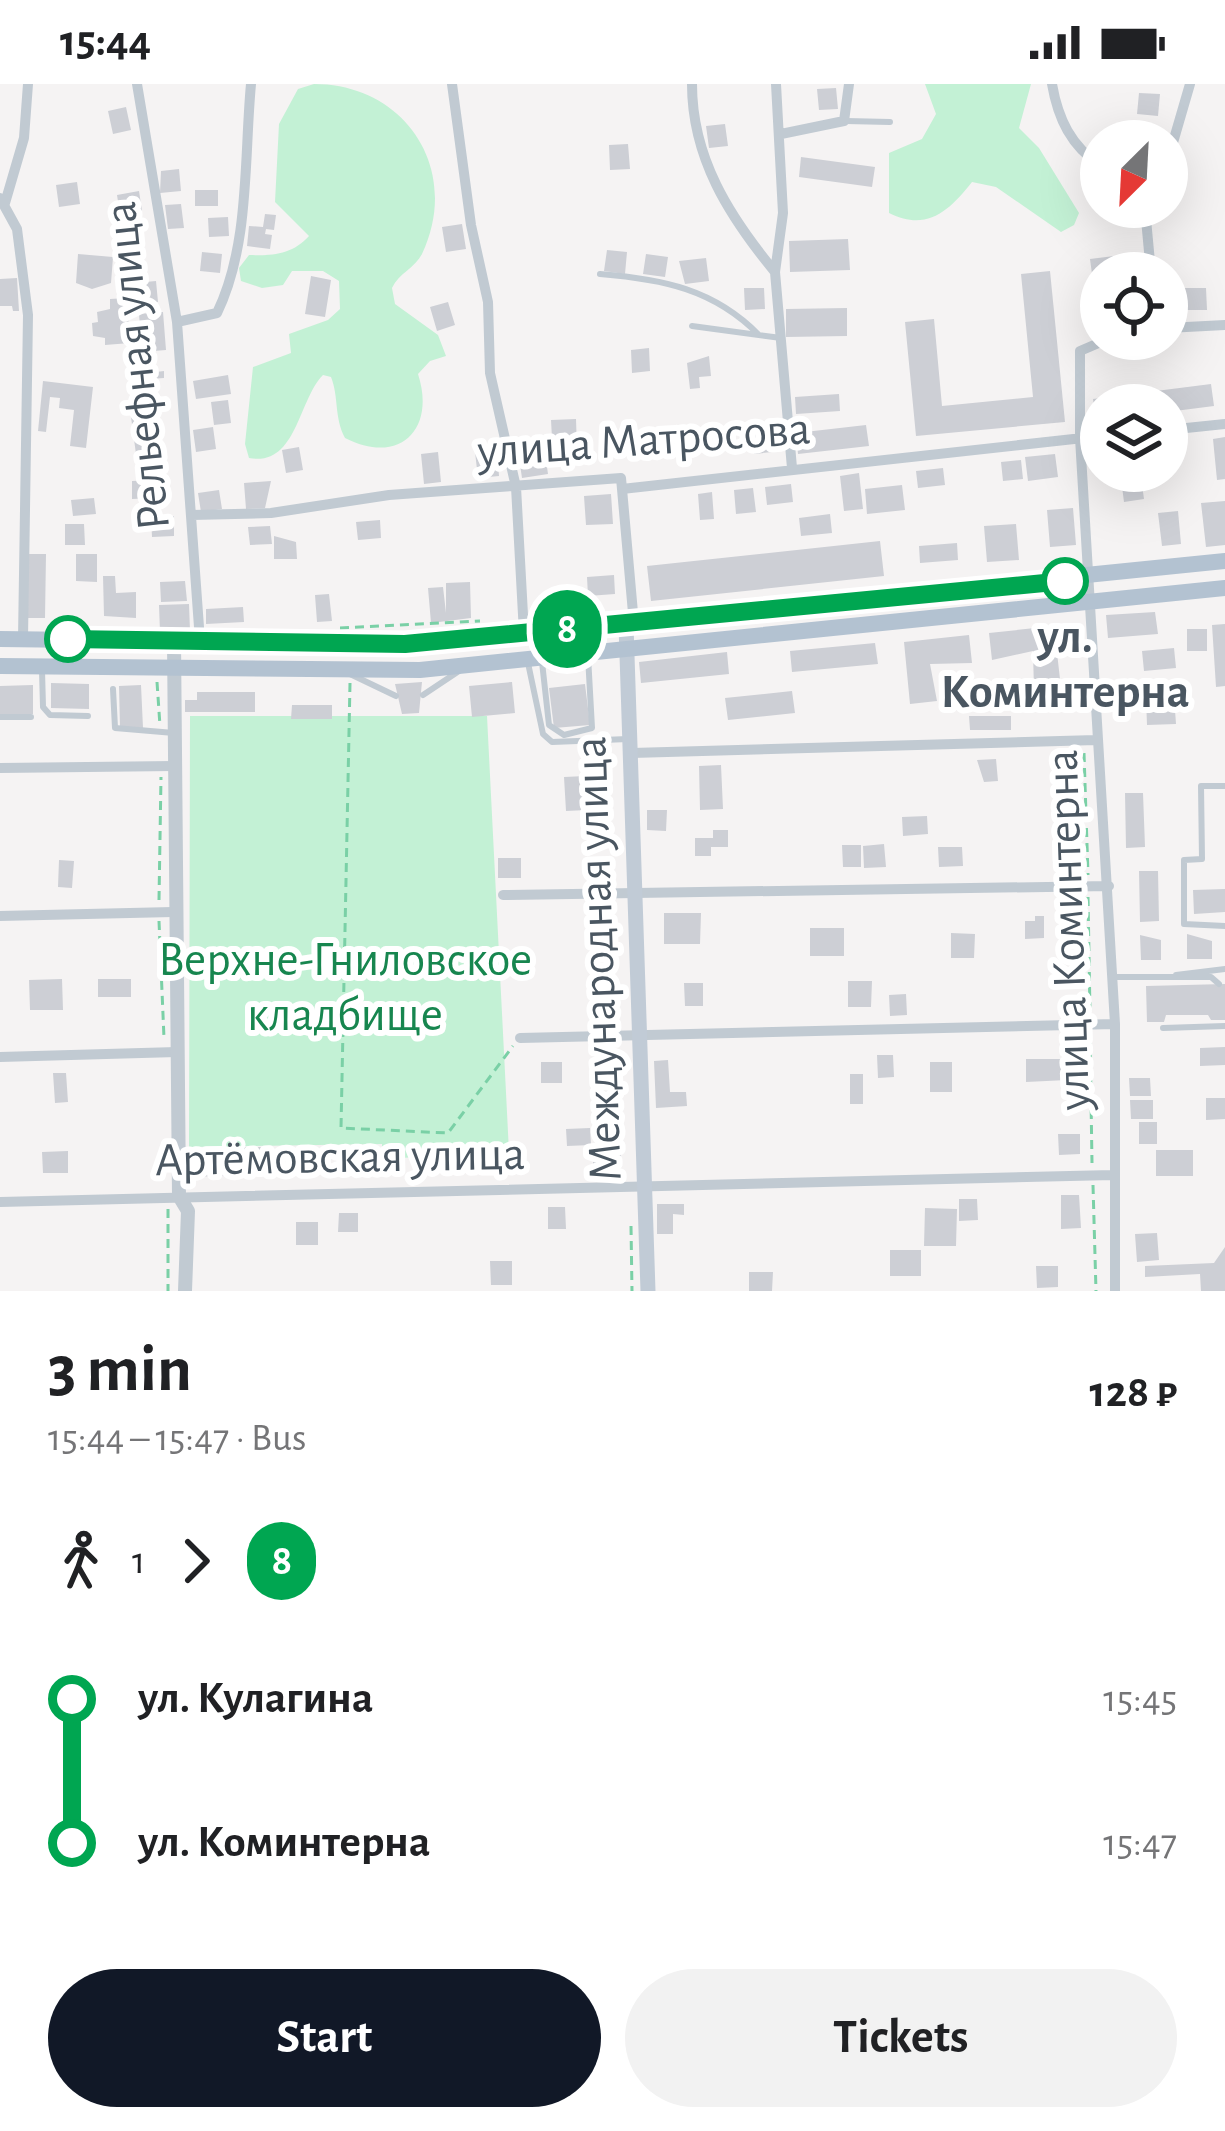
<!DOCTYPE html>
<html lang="en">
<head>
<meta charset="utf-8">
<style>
	body { margin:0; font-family:"Alegreya Sans",sans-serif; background:#f2f2f2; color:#202124; height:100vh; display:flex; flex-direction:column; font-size:45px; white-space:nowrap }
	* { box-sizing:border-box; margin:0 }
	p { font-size:39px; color:#757577 }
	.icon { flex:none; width:66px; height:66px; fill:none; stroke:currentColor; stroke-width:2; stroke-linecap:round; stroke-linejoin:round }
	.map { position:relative; height:1207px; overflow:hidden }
	.side { display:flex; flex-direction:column; background:#fff; flex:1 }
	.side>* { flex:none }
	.badge { padding:0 24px; border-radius:39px; font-size:42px; line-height:78px }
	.needle { width:78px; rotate:204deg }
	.buttons { position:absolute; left:1080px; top:36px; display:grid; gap:24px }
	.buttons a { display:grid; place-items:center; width:108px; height:108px; border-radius:50%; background:#fff; box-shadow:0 12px 48px #0002; font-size:60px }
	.map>.badge { position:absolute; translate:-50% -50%; box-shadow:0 0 0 6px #fff }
	.legs { display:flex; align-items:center; gap:18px; height:132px; padding:0 48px; font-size:39px }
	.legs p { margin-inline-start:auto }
	.summary { display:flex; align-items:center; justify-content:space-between; height:204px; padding:0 48px }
	h1 { font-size:66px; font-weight:700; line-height:90px }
	.cta { display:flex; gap:24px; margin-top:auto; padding:24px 48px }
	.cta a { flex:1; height:138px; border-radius:72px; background:#111827; color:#fff; font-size:48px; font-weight:700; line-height:138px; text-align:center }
	.cta a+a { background:#f2f2f2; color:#202124 }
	ul { padding:0 48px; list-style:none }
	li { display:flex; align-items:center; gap:42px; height:144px; font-size:45px }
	li i { display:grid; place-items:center; width:18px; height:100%; margin:0 15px; background:currentColor }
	li i::after { content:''; width:30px; height:30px; margin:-15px; border:9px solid; border-radius:50%; background:#fff }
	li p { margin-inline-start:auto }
	li:first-child i { background:linear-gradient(#0000 50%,currentColor 0) }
	li:last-child i { background:linear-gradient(currentColor 50%,#0000 0) }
	.status { display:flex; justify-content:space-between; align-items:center; height:84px; padding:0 60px; background:#fff; direction:ltr }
	.status svg { height:33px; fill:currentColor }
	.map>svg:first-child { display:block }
</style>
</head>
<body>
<div class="status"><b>15:44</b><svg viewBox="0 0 49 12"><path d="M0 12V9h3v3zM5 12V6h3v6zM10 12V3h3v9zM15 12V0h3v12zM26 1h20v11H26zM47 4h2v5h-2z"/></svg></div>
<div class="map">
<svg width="1225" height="1207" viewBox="0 0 1225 1207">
	<rect width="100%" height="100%" fill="#f5f3f3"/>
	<path fill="#c3f1d5" d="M314,0C405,0 462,85 422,170C415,184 399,189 392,204L395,220L438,251L446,272L430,277L418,290C436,345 400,382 345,354C334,333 339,313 331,293L323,291C298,316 297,383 249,374L245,360L253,283L291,269L289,250L328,236L340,225L339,197L323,187H292L283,201L262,204L241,197L239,184L249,171C273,172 293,170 309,152L275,118L279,40L298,5Z
		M925,0H1031L1019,44L1039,64L1079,129L1074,141L1061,148L996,103L972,98C949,127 927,148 889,129V69L922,55L936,30Z
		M190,632H487L509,1068L382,1075V1060L189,1063Z"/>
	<path fill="#cdcfd5" d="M836,4L838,25L819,26L817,5Z
		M1139,9L1160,10L1158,32L1137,30Z
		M126,23L131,46L113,50L108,27Z
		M725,40L728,62L709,64L706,42Z
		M628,60L630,85L610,86L609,61Z
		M801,73L875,83L872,103L799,93Z
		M179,85L181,107L160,109L161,87Z
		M77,98L80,120L59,123L56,101Z
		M195,106H218V122H195Z
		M139,107L142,127L120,130L117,111Z
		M181,120L184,144L168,145L165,121Z
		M265,130L276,131L274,146L266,145L265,150L272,151L270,165L247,162L249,142L263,143Z
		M228,133L229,152L209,153L208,134Z
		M462,140L466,165L446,168L442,143Z
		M848,155L850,186L790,188L789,157Z
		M607,166L627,168L625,190L604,187Z
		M202,168L222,170L220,189L200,187Z
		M78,170L113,173L111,199L92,205L76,199Z
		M646,170L668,173L665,193L643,190Z
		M1114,172L1116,187L1092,190L1090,175Z
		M706,174L709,197L685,200L679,177Z
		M1050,187L1065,338L916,352L905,238L934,235L942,322L1033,313L1021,190Z
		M311,192L331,196L325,233L305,230Z
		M17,194L19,227H13L12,222H0V195Z
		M156,197L158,218L137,219L135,199Z
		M744,204H764L765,225L745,226Z
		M1167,204H1206L1207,226H1167Z
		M127,214L130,259L105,261V254L93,252L92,239L98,238L97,228L110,225V215Z
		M448,218L455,241L437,247L430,223Z
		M847,224V252L786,253V225Z
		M163,228L166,266L142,268L139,230Z
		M649,264L650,287L632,289L631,266Z
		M709,272L711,292L699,293L700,304L690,305L687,279Z
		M155,274L156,288L164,287V294L136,296L135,275Z
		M228,291L231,310L196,315L193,297Z
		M43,297L93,303L86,364L70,362L74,326L59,324L60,314L50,313L46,348L38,347Z
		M1211,300L1214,322L1167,328V321H1101V337H1096L1093,315Z
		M839,310L840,327L796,330L795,313Z
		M228,316L231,339L214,341L211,318Z
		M153,330L161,368L136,370L131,333Z
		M576,335L577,365L553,372L551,336Z
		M769,338L772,368L754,370L752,339Z
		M866,341L869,362L798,370L796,349Z
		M213,343L216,365L196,368L193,346Z
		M691,349L693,372L678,373L675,350Z
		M1225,353V395L1217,396L1213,355Z
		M299,363L303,386L286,389L282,366Z
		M534,364L536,378L546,376L548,390L522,394L518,367Z
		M497,366L499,392L478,394L475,368Z
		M438,368L441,398L424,400L421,370Z
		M1055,370L1058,393L1028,397L1025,373Z
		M1021,376L1023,395L1003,397L1001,378Z
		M943,384L945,401L918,404L916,387Z
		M859,389L863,425L844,427L840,392Z
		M1141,393L1144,415L1124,418L1121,395Z
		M154,396V414L132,415V397Z
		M271,397L265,424L246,425L244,399Z
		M791,400L793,418L767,421L765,403Z
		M902,401L905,426L867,430L865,405Z
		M753,404L756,428L736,430L734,406Z
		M219,406L222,425L201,428L198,409Z
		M712,408L714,435L700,436L698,410Z
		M611,410L613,440L586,441L584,412Z
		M94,414L96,430L73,432L71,416Z
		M1225,417V461L1206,463L1201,419Z
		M1073,424L1076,461L1050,463L1047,426Z
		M1178,427L1181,460L1162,462L1158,429Z
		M830,430L832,449L801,452L799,434Z
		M174,432V452L152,453L151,433Z
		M380,436L381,454L358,456L356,438Z
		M65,440H84L85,461H65Z
		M1016,440L1019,476L987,478L984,442Z
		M270,442L272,460L250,461L248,443Z
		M274,452L296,458L297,475H274Z
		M880,457L884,492L651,517L647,482Z
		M957,459L958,476L920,479L919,462Z
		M25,470H46L45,534H25Z
		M76,470H97V498L76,497Z
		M614,491L615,510L588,512L587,493Z
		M103,492H115L116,509L136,508V534L104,532Z
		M185,497L187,517L161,518L160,498Z
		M470,498L471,534L431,539L428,504L443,503L446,529V499Z
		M329,510L332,537L317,538L315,511Z
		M189,520L190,547L160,548L159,521Z
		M243,523L244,538L206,540V525Z
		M1155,528L1158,550L1108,554L1106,531Z
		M1225,540V602L1216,603L1212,541Z
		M1054,542L1061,604L1034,607L1033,567L992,576L989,549Z
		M1187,545H1207V567H1187Z
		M969,551L972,579L930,580L937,617L910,620L904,558Z
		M875,559L878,580L792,588L790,567Z
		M1174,564L1176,584L1144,587L1142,567Z
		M727,568L729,590L641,599L639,578Z
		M422,598L419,629L402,630L395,600Z
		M512,598L515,629L472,633L469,602Z
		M51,599L89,600V625L51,624Z
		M585,600L590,641L554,644L549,604Z
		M33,601V630L0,631V602Z
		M141,601L143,644H120L119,602Z
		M792,607L795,629L728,636L725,614Z
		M197,608H255V628H185V616H197Z
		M1174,612L1176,640L1147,641L1146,614Z
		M292,621H332V635H291Z
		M969,632H1011V646H970Z
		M996,675L998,697L984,698L977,676Z
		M721,681L723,725L700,726L699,682Z
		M586,692L587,726L566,727L564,693Z
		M1125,709H1143L1145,763L1126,764Z
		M647,726H667L666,747L647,746Z
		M927,732L928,750L903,752L902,733Z
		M713,746H728V763H711V772H695V754H713Z
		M1056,755H1072L1071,779L1055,778Z
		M884,760L886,783L864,784L863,762Z
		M842,761H861V783H843Z
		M938,763H962L963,782L939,783Z
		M498,774H521V794H498Z
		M59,776L74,777L72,804L58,803Z
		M1139,787H1158L1159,837L1140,838Z
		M1225,805V828L1194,830L1193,806Z
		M664,829H701L700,860H664Z
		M1035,832H1044V854L1025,855V837H1035Z
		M810,844H844V872H810Z
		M951,849L975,850L974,874H951Z
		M1187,850L1212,857V875H1187Z
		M1140,851L1161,856V876H1141Z
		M62,895L63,926H30L29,896Z
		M98,895H131V913H98Z
		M591,895H613L614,938L593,939Z
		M848,897H872L871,923H848Z
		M684,899H703V922H685Z
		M1225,900V936H1211L1208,931H1166L1164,938H1147L1146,902Z
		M906,910L907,931L890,932L889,911Z
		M1225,963V981L1200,982V964Z
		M877,971H893L894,993L878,994Z
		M1026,975H1066L1067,996L1026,998Z
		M668,976L670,1008H686L687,1022L656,1024L654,977Z
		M541,978H562V999H541Z
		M930,978H952V1008H930Z
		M53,989H66L68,1018L55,1019Z
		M850,990H863V1020H850Z
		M1129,994H1150L1151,1012H1130Z
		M1206,1014H1225V1035L1206,1036Z
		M1130,1016H1153V1035H1131Z
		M1139,1038H1157V1060H1139Z
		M590,1044L591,1061L567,1062L566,1045Z
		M1058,1050H1080V1070L1059,1071Z
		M246,1063H271L272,1091L186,1093V1065Z
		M593,1064H621V1084L593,1085Z
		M1156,1066H1193V1092H1156Z
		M68,1067V1089H43L42,1068Z
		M1061,1111H1079L1081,1144L1061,1145Z
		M959,1115H977L978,1136L959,1137Z
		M657,1120H684V1131L673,1130V1150H657Z
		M548,1123H565L566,1145H548Z
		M925,1124L957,1125L956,1162H924Z
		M339,1129H358V1148H338Z
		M296,1138H318V1161H296Z
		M1157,1149L1159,1176L1137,1178L1135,1150Z
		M1225,1163V1207H1201L1200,1190L1145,1193V1182L1214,1179Z
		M890,1166H921V1192H890Z
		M490,1177H512V1201H491Z
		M1036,1182H1058V1203L1037,1204Z
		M749,1188H773L772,1207H749Z"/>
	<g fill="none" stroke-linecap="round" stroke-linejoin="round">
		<path stroke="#7ad0a6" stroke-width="3" stroke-dasharray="9 6" stroke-linecap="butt" d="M340,544L480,537
			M157,598L160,642
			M350,599L341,1044L448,1049L513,962
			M1084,669L1088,791
			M1088,813L1090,929
			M159,816L161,693
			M159,837L164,954
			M1090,951L1092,1079
			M1093,1101L1096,1207
			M168,1125V1207
			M631,1142L632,1207"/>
		<path stroke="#c1cad2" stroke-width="6" d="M846,37L890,38
			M600,190C662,195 714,205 759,251
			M692,242L781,254
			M542,578L549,641L564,651L592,644L588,572
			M528,579L543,650L552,658L628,655
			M42,586L43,623L50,631L88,632
			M350,590L396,612
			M113,605L115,644L174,649
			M423,611L459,587
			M0,633H31
			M1225,702H1201L1202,775L1184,776V840L1225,842
			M1176,891L1225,885
			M1113,893H1211L1219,900
			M1163,944L1225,942"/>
		<path stroke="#c1cad2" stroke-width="10" d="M137,0L177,238L200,557
			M452,0L471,141L488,218L490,289L516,403L524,549
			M692,0C692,74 729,132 775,188
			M776,0L783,129L775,188L792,384
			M1052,0C1058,35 1071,62 1101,82
			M781,50L844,37L849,0
			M1167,79L1190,0
			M0,114L17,145L28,231L23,555
			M5,119L24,54L28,0
			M1151,189L1146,135L1151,123
			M177,238L217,229C250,161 244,74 251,0
			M1167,244L1225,241
			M1108,255L1080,267V354L1115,940V1207
			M1167,346L1225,340
			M622,405L634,540
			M192,431L271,429L389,411L621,394L622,405L1101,352
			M632,669L1096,656
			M0,684L174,682
			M503,811L1109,802
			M0,832L173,828
			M520,954L1115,940
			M0,973L177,968
			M0,1118L1113,1091"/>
		<path stroke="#c1cad2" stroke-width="14" d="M174,557L179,1112L188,1127L185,1207"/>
		<path stroke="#c1cbd6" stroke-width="15" d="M626,541L648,1207"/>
		<path stroke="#b3c2d1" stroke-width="16" d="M0,555L405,560L1225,477
			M0,582L420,586L1225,504"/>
	</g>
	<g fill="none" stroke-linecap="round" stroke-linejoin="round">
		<defs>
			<path id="line-1" d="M68,555L405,560L1065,497"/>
		</defs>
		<use href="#line-1" stroke="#fff" stroke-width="27"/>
		<use href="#line-1" stroke="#00a651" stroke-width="18"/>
	</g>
	<g fill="#fff" stroke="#00a651" stroke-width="6">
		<circle cx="1065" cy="497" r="21"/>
		<circle cx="68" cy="555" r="21"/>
	</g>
	<g text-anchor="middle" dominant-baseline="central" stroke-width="12" stroke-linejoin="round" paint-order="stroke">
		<g font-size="48" fill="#4a5661" stroke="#fff">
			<text transform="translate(138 282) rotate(-96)">Рельефная улица</text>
			<text transform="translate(644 357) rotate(-4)">улица Матросова</text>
			<text transform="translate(1069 846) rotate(-92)">улица Коминтерна</text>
			<text transform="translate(599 875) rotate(-92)">Международная улица</text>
			<text transform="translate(340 1074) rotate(-1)">Артёмовская улица</text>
		</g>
		<g font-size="48" font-weight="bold" fill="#4a5661" stroke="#fff">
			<text x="1065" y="554">ул.<tspan x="1065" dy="55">Коминтерна</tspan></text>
		</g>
		<g font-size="48" fill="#17864f" stroke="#fff">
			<text x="345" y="877">Верхне-Гниловское<tspan x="345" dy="55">кладбище</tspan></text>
		</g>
	</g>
</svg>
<div class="buttons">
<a><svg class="needle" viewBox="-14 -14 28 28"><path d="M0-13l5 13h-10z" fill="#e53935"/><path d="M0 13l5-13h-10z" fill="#757577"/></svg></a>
<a><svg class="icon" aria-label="locate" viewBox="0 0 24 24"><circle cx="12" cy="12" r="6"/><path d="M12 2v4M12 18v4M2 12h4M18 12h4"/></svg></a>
<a><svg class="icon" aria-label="layers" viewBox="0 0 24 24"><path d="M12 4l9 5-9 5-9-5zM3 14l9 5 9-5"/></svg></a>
</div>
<b class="badge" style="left:567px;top:545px;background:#00a651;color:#fff">8</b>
</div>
<section class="side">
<div class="summary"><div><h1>3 min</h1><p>15:44 – 15:47 · Bus</p></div><b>128 ₽</b></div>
<div class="legs"><svg class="icon" aria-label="walk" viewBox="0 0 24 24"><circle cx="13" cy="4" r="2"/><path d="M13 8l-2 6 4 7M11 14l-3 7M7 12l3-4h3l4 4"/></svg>1<svg class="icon" aria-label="forward" viewBox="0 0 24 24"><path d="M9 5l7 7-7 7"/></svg><b class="badge" style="background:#00a651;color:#fff">8</b></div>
<ul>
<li><i style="color:#00a651"></i><b>ул. Кулагина</b><p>15:45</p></li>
<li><i style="color:#00a651"></i><b>ул. Коминтерна</b><p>15:47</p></li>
</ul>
<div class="cta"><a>Start</a><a>Tickets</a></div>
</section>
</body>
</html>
